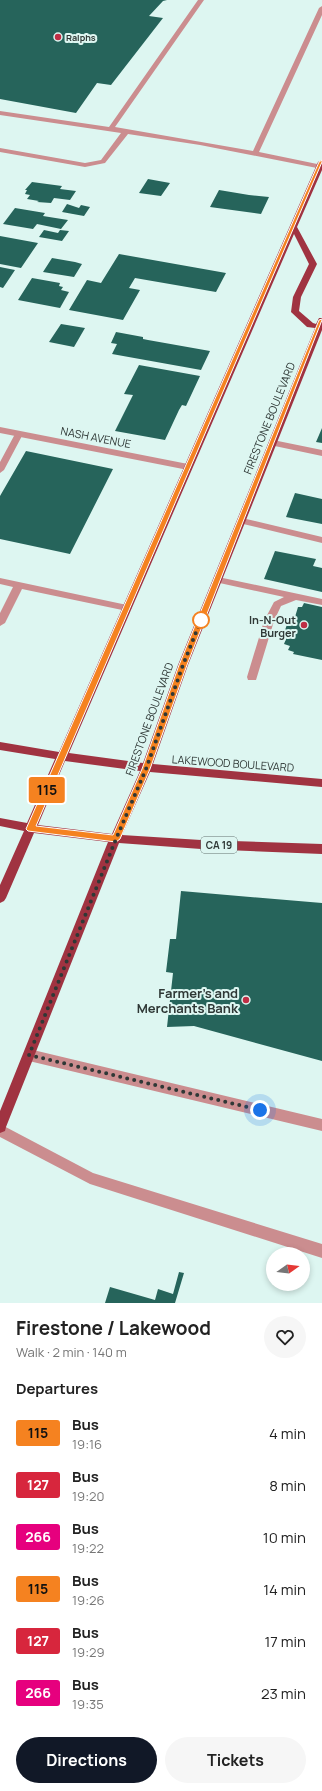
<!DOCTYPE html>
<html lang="en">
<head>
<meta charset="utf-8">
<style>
	body { margin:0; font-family:Manrope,sans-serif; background:#f6f6f6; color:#222; height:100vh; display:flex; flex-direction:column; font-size:15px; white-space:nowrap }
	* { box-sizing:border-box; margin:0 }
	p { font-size:13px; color:#767676 }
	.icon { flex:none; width:22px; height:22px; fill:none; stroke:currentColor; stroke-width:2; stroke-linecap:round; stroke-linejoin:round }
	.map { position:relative; height:1303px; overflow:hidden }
	.side { display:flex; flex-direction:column; background:#fff; flex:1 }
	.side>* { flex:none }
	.badge { padding:0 8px; border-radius:3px; font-size:14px; line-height:26px }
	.needle { width:26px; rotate:76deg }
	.controls { position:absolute; left:266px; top:1247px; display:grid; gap:8px }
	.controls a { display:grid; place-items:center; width:44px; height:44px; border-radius:50%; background:#fff; box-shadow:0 2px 6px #0003; font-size:20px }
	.you { position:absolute; width:20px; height:20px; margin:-10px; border:3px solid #fff; border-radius:50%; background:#1a73e8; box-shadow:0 0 0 6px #1a73e833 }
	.map>.badge { position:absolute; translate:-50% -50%; box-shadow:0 0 0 2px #fff }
	h2 { padding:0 16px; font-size:15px; line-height:36px }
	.round { display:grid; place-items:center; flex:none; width:42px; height:42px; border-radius:21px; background:#f6f6f6 }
	.head { display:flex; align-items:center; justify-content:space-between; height:68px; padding:0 16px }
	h1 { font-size:19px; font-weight:700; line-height:30px }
	.action { display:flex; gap:8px; margin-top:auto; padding:8px 16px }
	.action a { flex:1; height:46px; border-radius:24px; background:#111827; color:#fff; font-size:16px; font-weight:700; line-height:46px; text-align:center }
	.action a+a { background:#f6f6f6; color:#222 }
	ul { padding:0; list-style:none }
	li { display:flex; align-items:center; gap:12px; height:52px; padding:0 16px }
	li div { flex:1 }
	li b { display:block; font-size:15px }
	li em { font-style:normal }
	li .badge { min-width:44px; font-weight:700; text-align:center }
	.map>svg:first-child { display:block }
</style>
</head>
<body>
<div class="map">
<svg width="322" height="1303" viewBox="0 0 322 1303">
	<rect width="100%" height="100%" fill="#ddf6f1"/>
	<path fill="#26645b" d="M0,0H167L163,1L149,16L163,18L111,85L97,83L76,113L0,99Z
		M148,179L170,183L161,196L139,193Z
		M32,182L62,186L60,189L76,191L70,200L54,198L51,203L37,202L39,201L27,199L30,195L25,194L27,190H25Z
		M219,190L249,195L269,197L261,214L210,207Z
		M67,204L79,208L81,205L90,207L84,216L62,212Z
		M15,208L45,213L43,216L68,220L61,229L37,224L33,229L3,224Z
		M44,230L58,233L60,230L69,231L62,241L39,237Z
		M0,236L38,243L21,268L0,264Z
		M119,254L226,273L216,292L135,278L129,288L140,290L123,320L69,310L87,280L101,283Z
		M52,258L75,262L82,264L74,277L43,272Z
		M0,267L15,270L3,288L0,287Z
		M32,278L60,283L59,286L63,287L61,290L69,292L60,308L18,300Z
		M61,324L85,328L74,347L49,342Z
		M116,332L143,337V339L148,340L210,351L201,370L112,354L117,344L111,343Z
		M139,365L200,376L186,406L182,405L179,410L165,440L115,431L133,395L124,394Z
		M322,428V443L316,442Z
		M26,451L113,469L70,554L0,539V496Z
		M295,493L322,499V524L286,517Z
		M275,551L316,559L313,566L322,568V592L264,579Z
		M304,603L322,607V660L293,654L294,652L288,650L290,646L284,644L288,634L284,633L290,616L295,617L298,607H302Z
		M181,891L322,903V1061L194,1026L167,1027L173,973L166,972L170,939H176Z
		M179,1272L184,1273L175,1303H105L110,1287L155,1300L158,1289L173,1294Z"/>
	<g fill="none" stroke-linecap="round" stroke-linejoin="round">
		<path fill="#cb8d8f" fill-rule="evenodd" d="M198,0H204L115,127L253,151L319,8L322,6V15L259,152L322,165V169L200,145L128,134L105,163L85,167L0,152V148L85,163L101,160L121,133L0,115V111L109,127Z
			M19,431L23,434L4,470L0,473V462L15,434Z
			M273,440L322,450V456L270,445L269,443L270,441Z
			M242,518L322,537V543L239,523L237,521Z
			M218,577L322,599V605L296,600L281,606L274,621L256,680H248L247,677L264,621L274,602L284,597L215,582L213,580Z
			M0,578L127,605L132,608L127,611L22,589L5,623L0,626V613L13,587L0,584Z
			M29,1049L322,1119V1131L29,1061L25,1059L23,1055L25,1051Z
			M0,1124L93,1173L322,1244V1258L90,1184L0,1137Z"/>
		<path fill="#cb8d8f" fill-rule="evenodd" d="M0,427L188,464L192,467L188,470L0,433Z"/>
		<path fill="#a03341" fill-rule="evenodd" d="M322,160V170L297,227L317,264L301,297L299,311L313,323L316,324L319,318H322V330L188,665L153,764L322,779V787L150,772L122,835L201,840L322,844V854L201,849L119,843L6,1127L5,1131L0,1133V1111L108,842L34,833L6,898L4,901L0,903V885L24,831L0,826V818L27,823L55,759L0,750V742L59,752L318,162ZM294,234L309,264L293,297L291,312L307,327L315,328L178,665L143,763L69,753ZM65,761L140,771L112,834L38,825Z"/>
	</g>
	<path fill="#f58220" stroke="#fff" d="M322,160V162L36,826L113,835L142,769L179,665L319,320L322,319V320L187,665L150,769L120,839L116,842L28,831L26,829L319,162Z"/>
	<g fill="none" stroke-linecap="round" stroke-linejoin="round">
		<path stroke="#2f3836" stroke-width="4" stroke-dasharray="0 7.2" d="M201,620L183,665L146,769L116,839L29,1055L260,1110"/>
	</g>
	<g fill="#bf2e45" stroke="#ddf6f1" stroke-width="1.5">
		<circle cx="58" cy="37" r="4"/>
		<circle cx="304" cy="625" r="4"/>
		<circle cx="246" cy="1000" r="4"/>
	</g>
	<circle fill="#fff" stroke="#f58220" stroke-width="2" cx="201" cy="620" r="8"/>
	<g text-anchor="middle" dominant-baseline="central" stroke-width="4" stroke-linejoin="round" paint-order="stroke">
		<g font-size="9" font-weight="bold" fill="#2f3836" stroke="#ddf6f1" text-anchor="start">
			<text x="66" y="37">Ralphs</text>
		</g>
		<rect fill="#ddf6f1" stroke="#63716e" stroke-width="1" x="201" y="837" width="36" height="16" rx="3"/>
		<g font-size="10" font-weight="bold" fill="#2f3836">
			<text x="219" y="845">CA 19</text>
		</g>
		<g font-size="11" fill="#2f3836" stroke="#ddf6f1">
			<text transform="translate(269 418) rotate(-68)">FIRESTONE BOULEVARD</text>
			<text transform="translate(96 437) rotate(11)">NASH AVENUE</text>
			<text transform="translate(149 719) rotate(-70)">FIRESTONE BOULEVARD</text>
			<text transform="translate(233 763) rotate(4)">LAKEWOOD BOULEVARD</text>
		</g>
		<g font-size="11" font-weight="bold" fill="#2f3836" stroke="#ddf6f1" text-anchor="end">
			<text x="296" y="619">In-N-Out<tspan x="296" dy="13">Burger</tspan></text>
		</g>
		<g font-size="13" font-weight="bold" fill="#2f3836" stroke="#ddf6f1" text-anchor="end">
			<text x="238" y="993">Farmer's and<tspan x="238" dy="15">Merchants Bank</tspan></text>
		</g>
	</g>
</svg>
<div class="controls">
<a><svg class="needle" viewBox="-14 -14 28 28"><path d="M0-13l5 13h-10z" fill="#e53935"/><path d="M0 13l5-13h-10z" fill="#767676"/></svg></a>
</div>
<div class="you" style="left:260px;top:1110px"></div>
<b class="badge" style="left:47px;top:790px;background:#f58220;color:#111">115</b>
</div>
<section class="side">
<div class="head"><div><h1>Firestone / Lakewood</h1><p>Walk · 2 min · 140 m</p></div><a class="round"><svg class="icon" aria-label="heart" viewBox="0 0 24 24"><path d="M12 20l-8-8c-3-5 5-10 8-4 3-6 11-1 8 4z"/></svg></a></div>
<h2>Departures</h2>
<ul>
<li><span class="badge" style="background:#f58220;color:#111">115</span><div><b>Bus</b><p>19:16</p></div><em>4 min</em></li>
<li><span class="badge" style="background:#d7263d;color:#fff">127</span><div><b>Bus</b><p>19:20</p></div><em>8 min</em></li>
<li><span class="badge" style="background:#e6007e;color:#fff">266</span><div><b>Bus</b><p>19:22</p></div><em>10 min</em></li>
<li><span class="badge" style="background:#f58220;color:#111">115</span><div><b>Bus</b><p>19:26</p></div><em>14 min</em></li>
<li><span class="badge" style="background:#d7263d;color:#fff">127</span><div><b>Bus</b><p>19:29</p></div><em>17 min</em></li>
<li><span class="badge" style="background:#e6007e;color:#fff">266</span><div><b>Bus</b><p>19:35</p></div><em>23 min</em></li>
</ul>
<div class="action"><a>Directions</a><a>Tickets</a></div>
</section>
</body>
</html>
